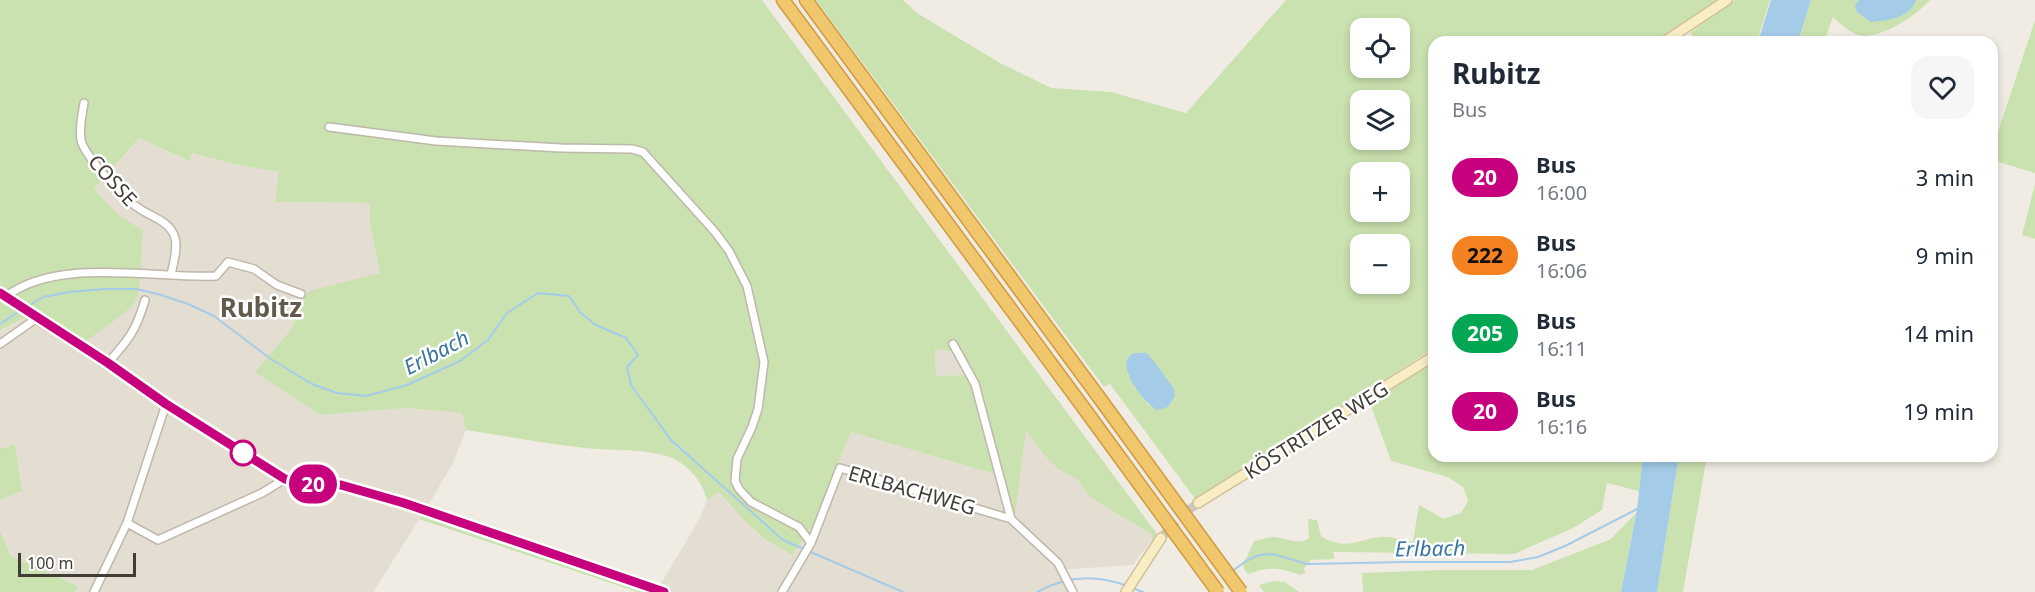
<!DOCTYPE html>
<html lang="en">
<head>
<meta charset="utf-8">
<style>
	body { margin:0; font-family:"Noto Sans",sans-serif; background:#f6f6f7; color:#1f2937; height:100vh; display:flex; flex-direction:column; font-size:22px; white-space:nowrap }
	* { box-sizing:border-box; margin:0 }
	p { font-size:20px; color:#747a83 }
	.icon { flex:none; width:33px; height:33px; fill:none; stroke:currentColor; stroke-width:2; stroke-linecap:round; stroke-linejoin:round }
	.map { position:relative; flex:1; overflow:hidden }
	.side { position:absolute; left:1428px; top:36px; width:570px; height:426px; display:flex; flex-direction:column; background:#fff; border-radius:18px; box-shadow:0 3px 9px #0003 }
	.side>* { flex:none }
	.badge { padding:0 12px; border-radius:20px; font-size:21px; line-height:39px }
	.controls { position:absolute; left:1350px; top:18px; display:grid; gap:12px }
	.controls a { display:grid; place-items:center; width:60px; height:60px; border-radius:12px; background:#fff; box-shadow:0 3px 9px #0003; font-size:30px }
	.scale { position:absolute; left:18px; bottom:15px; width:118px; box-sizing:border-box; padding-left:6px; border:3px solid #413c34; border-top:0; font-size:16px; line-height:21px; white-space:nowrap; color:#413c34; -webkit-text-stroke:4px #fff; paint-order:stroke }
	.map>.badge { position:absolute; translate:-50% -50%; box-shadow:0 0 0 3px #fff }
	.round { display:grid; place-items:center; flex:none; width:63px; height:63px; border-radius:18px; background:#f6f6f7 }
	.summary { display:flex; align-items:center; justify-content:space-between; height:102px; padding:0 24px }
	h1 { font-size:28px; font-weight:700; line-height:45px }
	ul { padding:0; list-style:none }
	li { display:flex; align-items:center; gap:18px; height:78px; padding:0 24px }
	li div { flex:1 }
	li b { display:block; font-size:22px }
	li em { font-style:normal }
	li .badge { min-width:66px; font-weight:700; text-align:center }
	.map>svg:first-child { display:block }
</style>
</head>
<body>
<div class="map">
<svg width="2035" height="592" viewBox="0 0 2035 592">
	<rect width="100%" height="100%" fill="#f0ece4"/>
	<path fill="#e4ded2" d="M139,138L188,161L191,153L233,164L280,172L276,202L370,203V224L380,273L304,297L292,328L256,372L320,415L405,408L462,413L466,430L454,461L428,506L373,592H76L78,586L11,556L0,531V500L22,491L15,444L0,449V332L32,314L139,275L142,231L116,213L94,189Z
		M935,349L954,352L977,383L1015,514L1026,429L1044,455L1059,470L1077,479L1091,498L1151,534L1152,540L1133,565L1058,570L1069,592H656L700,518L707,500L719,491L743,519L767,541L792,555L811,529L851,432L995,474L972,385L966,375L936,376Z"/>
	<path fill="#cae2af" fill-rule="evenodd" d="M0,0H762L1157,534L1152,540L1151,534L1091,498L1077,479L1059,470L1044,455L1026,430L1015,516L977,383L954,352L935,349L936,376L966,375L972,385L995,474L851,432L811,529L792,555L767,541L743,519L719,492L707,500C703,482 687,463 669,457C643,448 613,451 586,448C546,444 506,436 466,430L462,413L405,408L320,415L255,372L292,328L304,296L310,291L380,273L370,224V203L275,202L279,172L233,164L192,153L189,161L139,138L94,189L116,213L143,231C141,245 142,294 135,302C127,313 98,332 86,341L32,314L0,331Z
		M816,0H903L917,13L1000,63L1051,88L1111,92L1186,113L1286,0H1719L1653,42H1434V348L1196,500L1110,384L1104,387ZM1360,28H1400V68H1360ZM1360,100H1400V140H1360ZM1360,172H1400V212H1360ZM1360,244H1400V284H1360ZM1127,373L1174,389L1172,402L1149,405Z
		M1735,0H1770L1757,42H1697L1690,33Z
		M1811,0H1930C1917,15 1886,35 1865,36C1852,36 1842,25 1833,17L1824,42H1798Z
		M2035,20V173L1992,160V150Z
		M2035,184V239L2022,235Z
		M1434,362V456H1643L1639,491L1607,483L1602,510L1573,528L1514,554L1333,552L1335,558L1332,559L1311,560L1304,568L1305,573L1300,575C1280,568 1270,566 1249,574L1245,571L1243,565L1254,541C1261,540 1268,537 1274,537C1287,538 1299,546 1309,538L1308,519L1317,520L1321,536C1344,551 1358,540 1380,537C1390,536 1403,540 1413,542L1419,505L1444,519L1461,513L1468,501L1463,487L1448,477L1391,461L1370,403Z
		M15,444L22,491L0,500V449Z
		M1679,456H1707L1683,592H1657Z
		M428,506L573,557L660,584L656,592H638L419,519Z
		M1636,513L1621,592H1363L1362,573L1442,570H1532L1611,539Z
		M0,531L11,556L78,586L76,592H0Z
		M1274,581L1285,582L1299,592H1264L1259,585Z"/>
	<path fill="#a4cce9" d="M1771,0H1811L1798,42H1758Z
		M1859,0H1916C1909,19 1888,20 1871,22L1857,12L1855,6Z
		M1134,353H1146L1153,360L1174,389L1175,396L1168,407L1157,410C1144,402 1112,364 1134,353Z
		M1643,456H1679L1657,592H1621L1637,509Z"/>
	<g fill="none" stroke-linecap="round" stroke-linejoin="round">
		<path stroke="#a4cce9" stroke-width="2" d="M25,308L43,297L69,292L105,289H136L158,294L188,304L214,316L271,359L312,384L337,393L366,396L407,385L460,361L488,340L507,313L538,293L569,296L580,312L594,324L626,338L638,355L627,367L631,385L671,440L783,540L903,592
			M0,324L20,311
			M1231,572L1246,561L1259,555L1273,554L1307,564L1407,562H1510L1538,557L1565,546L1639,508
			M1132,588L1143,592
			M1037,592C1066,576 1096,574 1127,586"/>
		<path stroke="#cdc9c1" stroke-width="9" stroke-dasharray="9 4.5" stroke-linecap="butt" d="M1161,538L1179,518L1198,503"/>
		<defs>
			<path id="minor" d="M84,103C82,115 79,128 81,140C84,155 123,198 137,207C150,217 170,220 175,238C178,249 173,264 171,275
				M329,127L436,141L561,148L632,149L643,152L715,232L729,251L747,286L764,362L758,409L752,427L737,459L735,481L739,489L751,502L799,527L811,543
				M5,297C58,256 154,279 216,276L228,262L254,269L277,285L301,294
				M0,344L37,318
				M953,344L975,384L1011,519L1058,563L1073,592
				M108,363C129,339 136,331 145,300
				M127,523L158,540L262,493L285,479
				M94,592L127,523L166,404
				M782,592L811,543L840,468L1011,519"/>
			<path id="secondary" d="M1664,42L1727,0
				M0,293L32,316L108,363L166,404L285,479L305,483L341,485L404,503L664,592
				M1198,503L1434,356
				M1126,592L1161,538"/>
			<path id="motorway" d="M783,0L1083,407
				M806,0L1098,396"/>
		</defs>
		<use href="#minor" stroke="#beb7aa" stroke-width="10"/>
		<use href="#secondary" stroke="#d0c199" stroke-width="12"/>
		<use href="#motorway" stroke="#cf9c3f" stroke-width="15"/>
		<use href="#minor" stroke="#fff" stroke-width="7"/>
		<use href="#secondary" stroke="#f9edc4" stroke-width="9"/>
		<use href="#motorway" stroke="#f1c76d" stroke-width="12"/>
		<defs>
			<path id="motorway-bridge" d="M1098,396L1241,592
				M1083,407L1218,592"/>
		</defs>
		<use href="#motorway-bridge" stroke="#cf9c3f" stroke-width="15" stroke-linecap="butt"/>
		<use href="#motorway-bridge" stroke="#f1c76d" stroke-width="12"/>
	</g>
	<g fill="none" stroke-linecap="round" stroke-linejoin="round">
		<defs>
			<path id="line" d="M0,293L108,363L166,404L285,479L305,483L341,485L404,503L664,592"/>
		</defs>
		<use href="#line" stroke="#fff" stroke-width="14"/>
		<use href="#line" stroke="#c7007e" stroke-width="9"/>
	</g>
	<circle fill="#fff" stroke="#c7007e" stroke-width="3" cx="243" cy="453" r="12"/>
	<g text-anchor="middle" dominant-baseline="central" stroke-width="5" stroke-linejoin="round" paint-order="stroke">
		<g font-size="20" fill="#413c34" stroke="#fff">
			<text transform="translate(113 180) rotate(48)">COSSE</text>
			<text transform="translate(1316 430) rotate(-32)">KÖSTRITZER WEG</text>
			<text transform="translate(912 490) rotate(16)">ERLBACHWEG</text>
		</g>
		<g font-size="21" font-style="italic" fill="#3774a3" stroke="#fff">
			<text transform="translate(436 352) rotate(-28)">Erlbach</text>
			<text transform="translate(1430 548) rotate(-1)">Erlbach</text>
		</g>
		<g font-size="26" font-weight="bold" fill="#635a4c" stroke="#fff">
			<text x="261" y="307">Rubitz</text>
		</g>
	</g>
</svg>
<div class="controls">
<a><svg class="icon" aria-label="locate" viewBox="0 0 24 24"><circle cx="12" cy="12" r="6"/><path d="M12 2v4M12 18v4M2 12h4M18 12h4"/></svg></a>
<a><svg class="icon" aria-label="layers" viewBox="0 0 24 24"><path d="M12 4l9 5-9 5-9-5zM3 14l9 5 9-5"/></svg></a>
<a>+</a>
<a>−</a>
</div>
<div class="scale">100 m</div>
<b class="badge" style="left:313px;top:484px;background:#c7007e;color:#fff">20</b>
<section class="side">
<div class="summary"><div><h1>Rubitz</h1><p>Bus</p></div><a class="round"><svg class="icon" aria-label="heart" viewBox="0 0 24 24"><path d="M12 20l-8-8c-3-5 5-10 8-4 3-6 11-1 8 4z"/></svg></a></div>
<ul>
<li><span class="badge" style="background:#c7007e;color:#fff">20</span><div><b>Bus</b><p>16:00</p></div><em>3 min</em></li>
<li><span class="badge" style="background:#f58220;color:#111">222</span><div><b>Bus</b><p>16:06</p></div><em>9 min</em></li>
<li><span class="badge" style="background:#00a651;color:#fff">205</span><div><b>Bus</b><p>16:11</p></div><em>14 min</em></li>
<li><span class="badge" style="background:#c7007e;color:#fff">20</span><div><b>Bus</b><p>16:16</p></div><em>19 min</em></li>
</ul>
</section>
</div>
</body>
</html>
